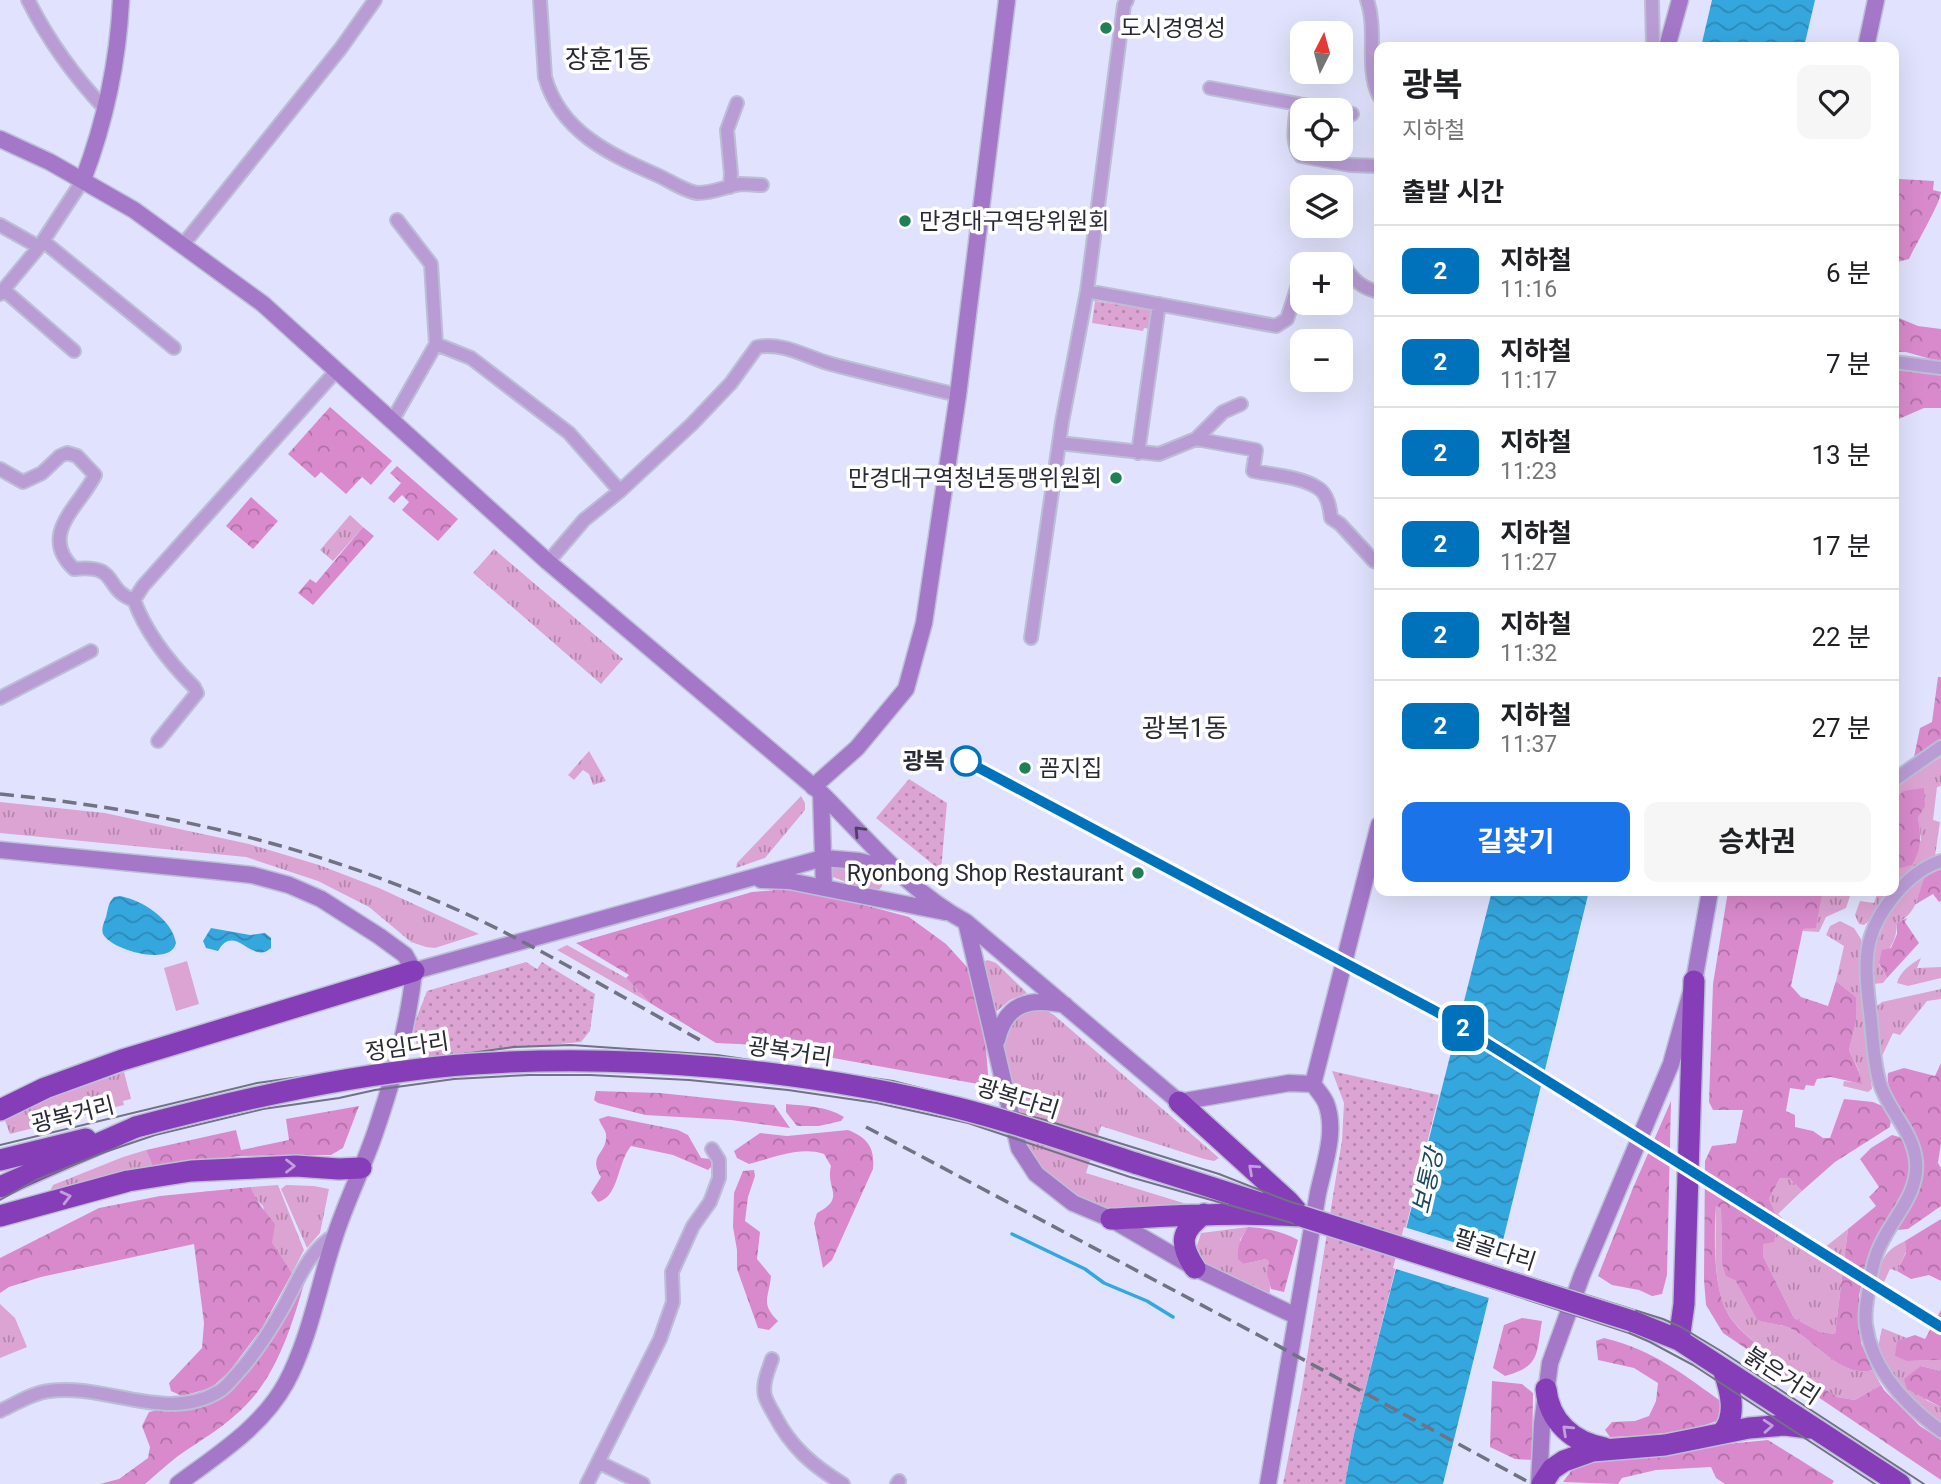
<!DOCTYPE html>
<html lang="ko">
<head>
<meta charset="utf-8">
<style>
	body { margin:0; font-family:Roboto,"Noto Sans KR",sans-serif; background:#f6f6f6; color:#202124; height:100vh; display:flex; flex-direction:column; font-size:26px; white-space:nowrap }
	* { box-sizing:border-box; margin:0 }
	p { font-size:23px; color:#757577 }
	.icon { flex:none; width:38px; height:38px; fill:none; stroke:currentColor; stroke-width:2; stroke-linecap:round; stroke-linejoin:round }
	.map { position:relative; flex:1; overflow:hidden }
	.side { position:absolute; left:1374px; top:42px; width:525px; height:854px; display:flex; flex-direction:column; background:#fff; border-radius:14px; box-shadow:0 7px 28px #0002 }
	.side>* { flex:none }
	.badge { padding:0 14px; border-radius:10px; font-size:24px; line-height:46px }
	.needle { width:46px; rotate:6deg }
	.controls { position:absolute; left:1290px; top:21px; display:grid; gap:14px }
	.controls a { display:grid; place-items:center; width:63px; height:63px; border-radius:14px; background:#fff; box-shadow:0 7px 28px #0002; font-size:35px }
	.map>.badge { position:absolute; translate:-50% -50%; box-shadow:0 0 0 4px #fff }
	h2 { padding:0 28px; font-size:26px; line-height:63px }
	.round { display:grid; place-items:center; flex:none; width:74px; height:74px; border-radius:14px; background:#f6f6f6 }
	.summary { display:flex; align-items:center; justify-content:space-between; height:119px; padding:0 28px }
	h1 { font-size:33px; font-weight:700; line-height:52px }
	.button { display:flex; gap:14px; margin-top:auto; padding:14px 28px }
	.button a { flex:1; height:80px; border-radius:14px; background:#1a73e8; color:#fff; font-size:28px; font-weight:700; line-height:80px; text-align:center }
	.button a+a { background:#f6f6f6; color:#202124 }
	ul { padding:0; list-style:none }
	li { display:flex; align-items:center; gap:21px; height:91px; padding:0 28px; border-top:2px solid #e0e0e0 }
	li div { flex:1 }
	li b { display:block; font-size:26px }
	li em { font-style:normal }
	li .badge { min-width:77px; font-weight:700; text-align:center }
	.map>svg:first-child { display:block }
</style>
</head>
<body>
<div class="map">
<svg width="1941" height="1484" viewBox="0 0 1941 1484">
	<defs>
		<pattern id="grass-tufts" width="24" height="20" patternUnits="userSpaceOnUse" patternTransform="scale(1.75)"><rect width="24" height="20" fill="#dca4d2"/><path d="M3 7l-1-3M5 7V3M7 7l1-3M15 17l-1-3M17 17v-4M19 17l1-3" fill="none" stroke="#b386ab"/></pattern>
		<pattern id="forest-crowns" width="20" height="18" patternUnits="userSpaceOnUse" patternTransform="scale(1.75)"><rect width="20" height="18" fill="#d98acc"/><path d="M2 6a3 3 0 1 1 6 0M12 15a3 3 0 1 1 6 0" fill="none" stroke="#b071a6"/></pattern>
		<pattern id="park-dots" width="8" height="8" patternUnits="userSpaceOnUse" patternTransform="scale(1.75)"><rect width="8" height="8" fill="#dca4d2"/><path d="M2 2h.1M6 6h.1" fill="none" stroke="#b386ab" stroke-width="1.8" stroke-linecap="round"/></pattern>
		<pattern id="water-waves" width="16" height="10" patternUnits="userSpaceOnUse" patternTransform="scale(1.75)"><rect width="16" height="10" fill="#35a7df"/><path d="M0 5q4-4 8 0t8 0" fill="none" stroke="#2d88b6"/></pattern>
	</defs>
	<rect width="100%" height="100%" fill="#e1e3fe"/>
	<path fill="url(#grass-tufts)" d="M350,515L363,527L333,561L320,550Z
		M494,549L623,659L601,684L473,573Z
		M589,751L606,781L593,785L589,774L583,770L574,780L568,775Z
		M1941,757V786L1937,787L1933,820L1940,822L1935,856L1931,861L1916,866L1900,880L1894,890V866L1900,868L1921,840L1918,817L1904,791L1894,801V787Z
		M801,796L805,803V810L765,858L736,868L737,863Z
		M0,802L105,813L249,844L319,865L379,888L479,934L435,948L426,947L411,942L369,907L318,881L246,857L0,833Z
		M833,865L857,868L881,876L882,886L878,891L872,892L833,877L830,868Z
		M1925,875C1920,894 1916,914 1897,923C1897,940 1889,950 1879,964L1887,978L1883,983L1873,984C1860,947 1897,895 1925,875Z
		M1823,891H1846L1851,893L1846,908L1826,917L1819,932L1802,931L1803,929L1816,927Z
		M1878,891H1893L1878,913L1864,925L1859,924L1855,915L1860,901L1874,903Z
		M1840,921L1854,928L1861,939L1865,1026L1872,1089L1868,1092L1843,1086L1844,1081L1861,1083L1859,1071L1849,1050L1856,1022V997L1836,981L1844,946L1826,935L1830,926Z
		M567,945L626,978L650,1003L557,950Z
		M1921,958L1917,968L1941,967V978L1908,986L1897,983C1900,971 1911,964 1921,958Z
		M988,960L996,963L1027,993L1010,1000L996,1012L984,965L985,961Z
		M1941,989V999L1927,1001L1900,1035L1893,1033L1880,1060L1875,1013L1877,1006L1882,1002Z
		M1042,1008L1054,1015L1219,1158L1214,1161L1204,1159L1101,1126L1086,1173L1193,1206L1106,1210L1080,1202L1041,1172L1030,1153L1001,1042L1002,1033L1020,1011Z
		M124,1072L131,1099L123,1101L124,1105L10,1134L3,1115Z
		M146,1150L153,1167L56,1193L50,1191L53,1185L123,1157Z
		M1780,1178H1789L1802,1191L1778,1214L1819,1252L1848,1229L1835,1334L1820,1332L1794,1318L1763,1256V1244L1778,1219L1769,1199Z
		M278,1185L304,1250L292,1273L271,1243L263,1206L254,1198L251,1187Z
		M286,1185L314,1186L329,1189L320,1233L307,1248L281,1189Z
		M1716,1206L1721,1207L1722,1263L1735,1280L1757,1320C1767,1324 1781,1324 1790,1328C1816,1341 1841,1379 1873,1370L1881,1385L1855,1400L1837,1397C1808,1378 1743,1342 1727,1312C1712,1284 1716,1238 1716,1206Z
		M1248,1227L1240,1240L1244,1264L1266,1259L1269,1262C1267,1274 1272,1285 1269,1295L1197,1260V1246L1201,1233Z
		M1905,1241L1906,1252L1897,1271L1890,1269L1880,1291L1876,1290C1881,1265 1879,1253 1905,1241Z
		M0,1304L15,1318L27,1347L0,1358Z
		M1882,1328L1907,1338L1897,1341L1907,1361L1941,1360V1371L1921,1366L1926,1400L1941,1407V1428C1923,1411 1883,1374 1879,1350C1878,1343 1881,1334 1882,1328Z"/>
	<path fill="url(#forest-crowns)" d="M1899,179L1934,181L1933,190L1941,192C1941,202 1915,246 1909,259L1897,262L1894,278V185Z
		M1894,316L1918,326L1941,329V362L1906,352H1894Z
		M1894,367L1941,372V408H1924L1894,421Z
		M330,407L392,461L371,485L362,477L346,494L321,472L315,478L288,454Z
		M397,466L458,519L438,541L402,510L409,502L402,495L394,503L388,498L401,483L390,473Z
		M251,497L278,521L253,549L226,526Z
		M363,527L374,536L313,605L298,593L310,579L316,583Z
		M1938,677H1941V741L1914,757L1920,728L1932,722Z
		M1924,788L1925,806L1918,817C1921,836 1922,848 1912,865L1900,868L1894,866V801L1903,791Z
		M1941,869V901L1939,902L1933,894L1916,904L1925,875Z
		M787,889L827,895L909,917L946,944L967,967L974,983L986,1049L989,1086L760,1045L716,1043L650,1003L626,978L629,975L576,943L752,892Z
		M1728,891H1823L1816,928L1803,929L1791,986L1801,997L1828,1006L1836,981L1856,997V1022L1849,1050L1859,1072L1862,1084L1831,1077L1817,1079L1814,1086L1806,1085L1804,1090L1790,1088L1786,1111L1795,1115V1127L1813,1131L1823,1138H1830L1844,1099L1873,1102L1887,1108L1891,1120L1890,1127L1835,1162L1802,1191L1789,1178H1780L1769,1199L1778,1219L1774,1242L1763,1244V1256L1794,1318L1820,1332L1835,1334L1848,1229L1876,1206L1869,1197L1879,1187L1860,1159L1871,1148L1892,1135L1903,1138L1910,1162L1907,1184L1869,1257L1859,1295L1861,1343L1873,1370C1841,1379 1816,1341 1790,1328C1780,1324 1767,1324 1757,1320L1735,1280L1726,1276L1722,1263L1721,1208L1716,1206C1714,1235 1713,1286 1727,1312C1742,1342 1808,1378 1837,1397L1855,1400L1881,1385L1884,1390L1920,1426L1941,1440V1480L1723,1333L1706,1305L1704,1280L1705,1161L1712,1146L1736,1143L1743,1110H1713L1709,1102L1713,984Z
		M1907,918L1905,922L1919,943L1887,978L1879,963L1882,950L1891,948L1897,934V923Z
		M1941,1063V1143L1938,1163L1941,1168V1206L1908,1229L1898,1230C1899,1216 1912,1205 1917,1192C1922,1180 1922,1165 1920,1154C1916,1128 1884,1097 1888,1073L1904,1068L1935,1076Z
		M596,1091L660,1093L774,1105L790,1128L731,1120L645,1115L598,1103L594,1100Z
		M1671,1101L1667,1275L1662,1294L1652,1296L1639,1290L1612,1285L1598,1276L1633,1188Z
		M786,1104C806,1106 826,1106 844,1117L841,1121L819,1126H797L786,1112Z
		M359,1106L343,1148L331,1155L240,1156L153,1167L146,1150L236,1130L241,1150L289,1140L286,1119Z
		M608,1116L678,1130L688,1135L701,1158L710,1159L713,1165L708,1170L673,1155L631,1146C617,1163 619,1197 598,1202L591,1193L601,1177C587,1154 608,1154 606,1134C605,1129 600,1124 599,1119Z
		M848,1130C868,1138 875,1148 873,1169L832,1260L823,1268L814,1223L817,1213C847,1197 825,1189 831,1166L824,1154C800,1146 773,1158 749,1164L737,1158L734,1151L760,1133L787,1136Z
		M754,1170L755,1176L748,1197L745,1221L760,1232L757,1259L771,1276C769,1298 760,1303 778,1321L769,1330L758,1328L737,1269V1250L733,1227L734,1193L743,1171Z
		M251,1187C255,1201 266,1212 275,1224L272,1243L292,1273L262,1328L229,1372L211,1388L182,1396L171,1391L169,1383L202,1348L204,1323L194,1244L41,1277L9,1287L0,1293V1258L99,1208L160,1196Z
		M1941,1219V1281L1929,1275L1911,1279L1897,1271L1906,1253L1905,1241Z
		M1248,1227C1265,1228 1282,1231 1298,1240L1284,1292L1271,1289L1267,1273L1269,1262L1266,1259L1244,1264L1238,1259C1237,1246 1241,1238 1248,1227Z
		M308,1270C295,1315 280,1371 246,1405C226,1426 201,1440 178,1456C166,1465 156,1475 145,1484H100L119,1479L148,1458L150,1447L142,1426L149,1412L219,1397Z
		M1941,1310V1360L1907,1361L1895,1356L1897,1341L1915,1335L1925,1339Z
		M1522,1318L1542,1321C1536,1354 1541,1366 1505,1376L1493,1368L1504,1325Z
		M1604,1338C1656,1351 1682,1374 1725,1404L1720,1420C1684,1433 1647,1436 1610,1437L1605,1430L1612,1422L1635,1421L1649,1416L1656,1401L1658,1383L1634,1368L1598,1360L1596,1341Z
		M1921,1366L1941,1371V1407L1907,1389L1904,1379Z
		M1492,1381L1522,1384L1533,1393L1532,1460L1515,1459L1490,1447Z
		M1768,1440L1834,1481L1832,1484H1725L1716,1478L1711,1467L1656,1470L1622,1478L1618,1484L1563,1482L1574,1467L1594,1457Z"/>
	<path fill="url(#park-dots)" d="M1095,301L1153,310L1150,329L1144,328L1143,331L1092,323Z
		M909,779L947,803L941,871L876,818Z
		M526,962L537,969L542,962L595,994L590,1031L581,1042L427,1057C403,1036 418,1017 427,991Z
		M1332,1071L1439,1095L1354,1434L1345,1484H1283L1302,1388L1342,1140L1344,1103Z"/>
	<path fill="#dca4d2" d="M187,961L199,1004L176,1011L164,968Z"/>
	<path fill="url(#water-waves)" d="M1712,0H1815L1804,47H1701Z
		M1492,891H1589L1443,1484H1345L1354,1434Z
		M120,896C142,900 172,919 176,943C171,967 111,950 103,934C101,928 104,923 106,917C108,909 108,903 114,897Z
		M211,928L250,935L265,933L271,938V948C252,966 235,921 218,951L206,948L203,941Z"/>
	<path fill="#e1e3fe" d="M1404,1227L1502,1257L1492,1299L1393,1268Z"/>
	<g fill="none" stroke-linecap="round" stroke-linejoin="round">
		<path stroke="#35a7df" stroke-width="3.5" d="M1012,1234L1085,1269L1104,1283L1147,1301L1173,1317"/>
		<defs>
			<path id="street" d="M28,0C48,40 74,76 105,109
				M540,0L545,77C560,132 611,155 659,176C670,181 686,192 698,193C713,193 727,186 741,184C748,184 755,185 762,185
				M1367,0C1378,31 1365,67 1379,96
				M1652,0L1653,47
				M1210,88L1331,110
				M1297,104C1296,120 1290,143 1301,156L1350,165L1379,166
				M1340,112L1352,114
				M730,187L731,174L727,130L737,103
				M397,220L431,264L436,344L471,358L569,433L620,491
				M0,225L39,247
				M43,241L174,348
				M182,246L341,48L375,0
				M1321,264H1330
				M1340,266L1345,267C1354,281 1362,288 1379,292
				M4,290L74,351
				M1087,291L1276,326L1287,319L1302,273
				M0,294L39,247L83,180
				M1894,362L1941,368
				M392,421L436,344
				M1196,439L1256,450L1253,471C1273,475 1302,477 1318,488C1328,494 1330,508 1331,518L1340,524L1374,561L1379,563
				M1059,443L1159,454L1196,439L1223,412L1241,404
				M1138,453L1159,304
				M0,469L23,482L42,473L60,456L67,453L77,456L95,475C81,505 37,534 74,569C121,564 102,589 134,600C146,633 170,663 194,687L197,693L158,741
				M548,562L584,520L620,491L692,424L731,383L757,347C784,342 806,357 831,364C873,375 916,385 958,395
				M134,600L143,586L336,371
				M1031,638L1062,422L1087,291L1124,5L1127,0
				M0,698L91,651
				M1894,780L1941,747
				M1941,861C1905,873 1869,919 1867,957C1865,979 1869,1000 1871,1021C1873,1042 1874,1064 1880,1084C1889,1112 1913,1131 1916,1161C1919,1191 1897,1213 1884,1238C1875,1253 1871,1271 1869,1288C1867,1300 1864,1313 1866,1325C1872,1370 1907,1406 1941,1431
				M772,1359C768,1371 762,1384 765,1396C767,1403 772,1410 775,1416C791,1447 813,1466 843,1484
				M0,1411C15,1404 32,1393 49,1391C105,1383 165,1423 218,1392C226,1388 231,1380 237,1374C255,1354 270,1331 283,1308C298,1281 308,1251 335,1235
				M598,1462L643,1484
				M587,1484L660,1339L673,1302L672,1272L693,1226L710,1202L719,1178V1160L712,1149
				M897,1484L899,1481"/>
			<path id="secondary" d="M1667,47L1680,0
				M1866,47L1876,0
				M0,139L50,162L134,210L263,304L548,562L821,793C867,838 908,891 966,922L1179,1102L1289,1083L1313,1084
				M83,180C105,122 118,62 121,0
				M813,787L857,748L906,689L924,623L958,395L1007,0
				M821,793L824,888
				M0,850L215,871L252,875L289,885L321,899L379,936L405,955L414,971C409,1020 393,1080 377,1127C365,1164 347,1199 335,1236C319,1283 310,1339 286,1383C262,1427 217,1455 178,1484
				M761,880L789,881L945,912
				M966,922L1019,1148L1036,1174L1073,1203L1111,1219L1195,1268L1296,1316
				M414,971L823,858L859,861L895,870
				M997,1040C1006,1003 1029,997 1065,1005
				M1268,1484L1318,1193C1324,1165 1337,1131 1326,1103C1323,1096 1317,1090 1313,1084L1379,825
				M1539,1484L1542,1424L1550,1363L1582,1275L1671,1064L1694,981L1710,891"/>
			<path id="highway" d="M1179,1102L1288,1201L1301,1216
				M0,1110L45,1088L122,1060L414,971
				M0,1160L86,1139
				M1135,1163L1273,1207
				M0,1187L136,1127
				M0,1216L128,1181L191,1171L296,1166L339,1169L361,1168
				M1111,1219C1175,1216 1237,1212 1301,1216
				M1195,1268C1179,1244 1180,1231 1204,1214
				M1632,1321L1679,1340L1900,1484
				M1679,1340L1684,1304L1694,981
				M1546,1389C1549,1421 1573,1443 1605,1448
				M1722,1433C1738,1416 1730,1389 1723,1369
				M1542,1484L1552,1469L1564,1461L1592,1451L1665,1445L1749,1428L1785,1425L1809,1428"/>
		</defs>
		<use href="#street" stroke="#bcbed6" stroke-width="16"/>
		<use href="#secondary" stroke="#bcbed6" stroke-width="19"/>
		<use href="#highway" stroke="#bcbed6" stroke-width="24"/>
		<use href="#street" stroke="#b99cd4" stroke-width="12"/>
		<use href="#secondary" stroke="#a477c9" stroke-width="16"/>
		<use href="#highway" stroke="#863eb8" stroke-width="21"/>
		<path stroke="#717284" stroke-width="2" d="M0,1145L257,1083L513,1047L571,1045L717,1055L893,1081L1045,1120L1219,1174L1288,1201L1663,1319L1681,1327L1721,1351L1924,1484
			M0,1200L36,1180L105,1152L155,1135L263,1109L339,1098L375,1090L454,1079L529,1075H590L689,1080L788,1090L877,1103L968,1123L1130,1177L1299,1225L1629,1333L1650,1342L1693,1365L1875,1484"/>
		<path stroke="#717284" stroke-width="3.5" stroke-dasharray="14 7" stroke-linecap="butt" d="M0,794C173,811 343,852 500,930C567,964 633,1003 700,1040
			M866,1127L1260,1336L1532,1484"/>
		<defs>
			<path id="highway-bridge" d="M136,1127C246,1098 360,1072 474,1064C628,1053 809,1070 958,1108C1018,1123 1076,1144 1135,1163
				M1301,1216L1632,1321"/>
		</defs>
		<use href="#highway-bridge" stroke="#bcbed6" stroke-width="24" stroke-linecap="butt"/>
		<use href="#highway-bridge" stroke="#863eb8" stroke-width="21"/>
	</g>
	<defs><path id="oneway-chevron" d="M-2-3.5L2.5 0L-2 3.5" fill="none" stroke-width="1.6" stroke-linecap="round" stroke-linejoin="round" transform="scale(1.75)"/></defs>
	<use stroke="#4f4163" href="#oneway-chevron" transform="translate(859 831) rotate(-134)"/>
	<g stroke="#c29edc">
		<use href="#oneway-chevron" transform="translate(290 1166)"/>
		<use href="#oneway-chevron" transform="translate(1253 1169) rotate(-138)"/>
		<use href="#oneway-chevron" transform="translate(66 1197) rotate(-14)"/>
		<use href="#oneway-chevron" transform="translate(1768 1426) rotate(-4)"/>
		<use href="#oneway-chevron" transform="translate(1567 1430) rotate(-137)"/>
	</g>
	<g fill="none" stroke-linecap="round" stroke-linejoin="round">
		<defs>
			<path id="line" d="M966,761L1437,1012L1941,1327"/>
		</defs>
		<use href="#line" stroke="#fff" stroke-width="16"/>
		<use href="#line" stroke="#0072bc" stroke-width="10"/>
	</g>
	<g fill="#1f7f57" stroke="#fff" stroke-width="2.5">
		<circle cx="1106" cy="28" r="7"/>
		<circle cx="905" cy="221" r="7"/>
		<circle cx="1116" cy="478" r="7"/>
		<circle cx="1025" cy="768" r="7"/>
		<circle cx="1138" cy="873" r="7"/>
	</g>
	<circle fill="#fff" stroke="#0072bc" stroke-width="3.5" cx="966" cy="761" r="14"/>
	<g text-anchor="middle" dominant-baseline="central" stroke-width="7" stroke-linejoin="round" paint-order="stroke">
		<g font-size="23" fill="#2a2a37" stroke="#fff" text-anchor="start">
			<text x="1120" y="28">도시경영성</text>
			<text x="919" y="221">만경대구역당위원회</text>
			<text x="1102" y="478" text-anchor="end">만경대구역청년동맹위원회</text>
			<text x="1039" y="768">꼼지집</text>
			<text x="1124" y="873" text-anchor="end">Ryonbong Shop Restaurant</text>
		</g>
		<g font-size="23" font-weight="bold" fill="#2a2a37" stroke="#fff" text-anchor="end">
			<text x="945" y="761">광복</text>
		</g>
		<g font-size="23" fill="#2a2a37" stroke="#fff">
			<text transform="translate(407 1047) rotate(-8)">정임다리</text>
			<text transform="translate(790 1052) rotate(8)">광복거리</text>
			<text transform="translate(1018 1099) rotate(17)">광복다리</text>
			<text transform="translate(73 1115) rotate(-14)">광복거리</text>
			<text transform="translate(1495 1250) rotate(18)">팔골다리</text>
			<text transform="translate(1782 1376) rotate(33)">붉은거리</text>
		</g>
		<g font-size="24" font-style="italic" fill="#1b4860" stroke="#fff">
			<text transform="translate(1428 1181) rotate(-77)">보통강</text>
		</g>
		<g font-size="26" fill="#2a2a37" stroke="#fff">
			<text x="608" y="59">장훈1동</text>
			<text x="1185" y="728">광복1동</text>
		</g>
	</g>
</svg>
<div class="controls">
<a><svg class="needle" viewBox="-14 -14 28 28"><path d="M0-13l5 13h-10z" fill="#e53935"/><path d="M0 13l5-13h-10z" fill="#757577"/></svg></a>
<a><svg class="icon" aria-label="locate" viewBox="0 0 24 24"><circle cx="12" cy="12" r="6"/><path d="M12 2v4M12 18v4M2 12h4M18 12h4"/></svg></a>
<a><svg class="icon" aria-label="layers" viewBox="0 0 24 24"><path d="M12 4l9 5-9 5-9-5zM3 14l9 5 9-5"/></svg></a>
<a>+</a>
<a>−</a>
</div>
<b class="badge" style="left:1463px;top:1028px;background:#0072bc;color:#fff">2</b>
<section class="side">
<div class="summary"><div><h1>광복</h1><p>지하철</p></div><a class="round"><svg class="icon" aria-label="heart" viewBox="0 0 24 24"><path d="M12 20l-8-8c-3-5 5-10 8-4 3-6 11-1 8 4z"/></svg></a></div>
<h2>출발 시간</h2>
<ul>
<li><span class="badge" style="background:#0072bc;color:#fff">2</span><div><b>지하철</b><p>11:16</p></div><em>6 분</em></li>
<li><span class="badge" style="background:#0072bc;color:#fff">2</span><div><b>지하철</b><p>11:17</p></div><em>7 분</em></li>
<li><span class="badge" style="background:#0072bc;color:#fff">2</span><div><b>지하철</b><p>11:23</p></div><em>13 분</em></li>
<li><span class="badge" style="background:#0072bc;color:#fff">2</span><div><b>지하철</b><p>11:27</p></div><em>17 분</em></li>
<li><span class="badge" style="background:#0072bc;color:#fff">2</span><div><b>지하철</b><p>11:32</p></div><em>22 분</em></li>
<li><span class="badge" style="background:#0072bc;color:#fff">2</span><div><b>지하철</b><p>11:37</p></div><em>27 분</em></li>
</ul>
<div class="button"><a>길찾기</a><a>승차권</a></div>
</section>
</div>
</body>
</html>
